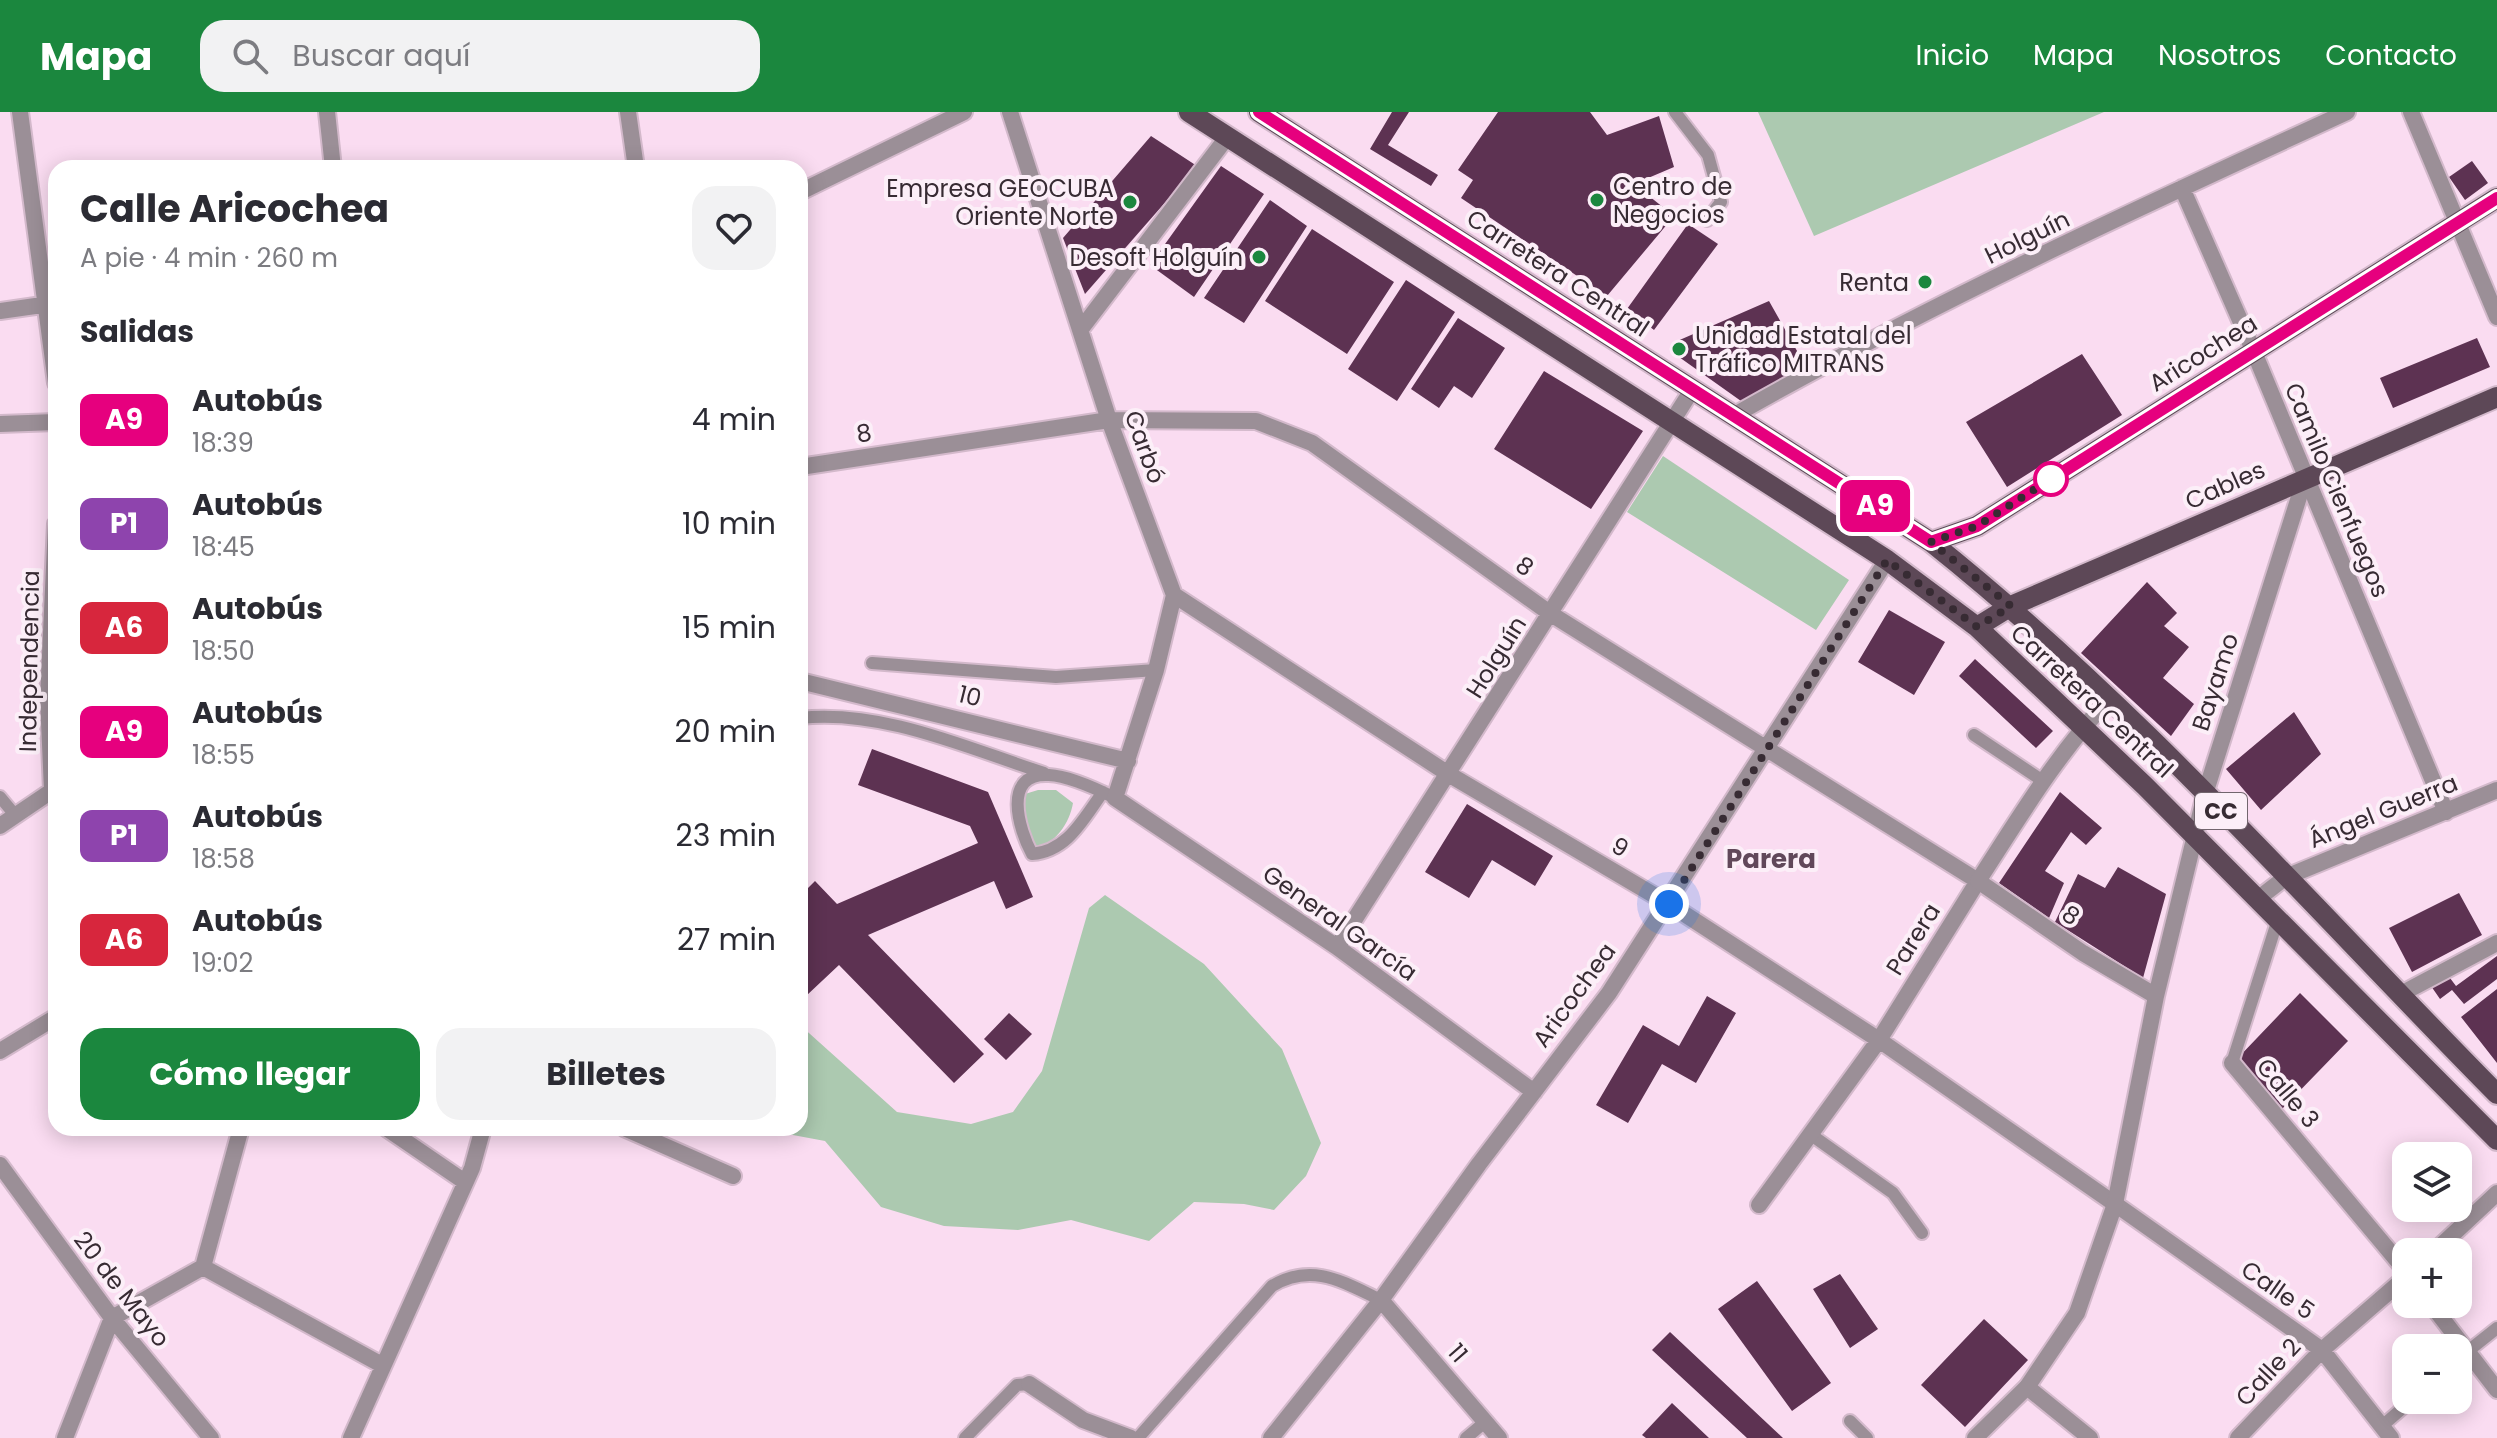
<!DOCTYPE html>
<html lang="es">
<head>
<meta charset="utf-8">
<style>
	body { margin:0; font-family:Poppins,sans-serif; background:#f2f2f3; color:#2b2b33; height:100vh; display:flex; flex-direction:column; font-size:30px; white-space:nowrap }
	* { box-sizing:border-box; margin:0 }
	p { font-size:26px; color:#7c7c81 }
	.icon { flex:none; width:44px; height:44px; fill:none; stroke:currentColor; stroke-width:2; stroke-linecap:round; stroke-linejoin:round }
	.map { position:relative; flex:1; overflow:hidden }
	.drawer { position:absolute; left:48px; top:48px; width:760px; height:976px; display:flex; flex-direction:column; background:#fff; border-radius:24px; box-shadow:0 4px 20px #0003 }
	.drawer>* { flex:none }
	.badge { padding:0 16px; border-radius:12px; font-size:28px; line-height:52px }
	.fabs { position:absolute; left:2392px; top:1030px; display:grid; gap:16px }
	.fabs a { display:grid; place-items:center; width:80px; height:80px; border-radius:16px; background:#fff; box-shadow:0 4px 20px #0003; font-size:40px }
	.you { position:absolute; width:40px; height:40px; margin:-20px; border:6px solid #fff; border-radius:50%; background:#1a73e8; box-shadow:0 0 0 12px #1a73e833 }
	.map>.badge { position:absolute; translate:-50% -50%; box-shadow:0 0 0 4px #fff }
	h2 { padding:0 32px; font-size:30px; line-height:72px }
	.round { display:grid; place-items:center; flex:none; width:84px; height:84px; border-radius:24px; background:#f2f2f3 }
	.headline { display:flex; align-items:center; justify-content:space-between; height:136px; padding:0 32px }
	h1 { font-size:38px; font-weight:700; line-height:60px }
	.action { display:flex; gap:16px; margin-top:auto; padding:16px 32px }
	.action a { flex:1; height:92px; border-radius:24px; background:#1b873e; color:#fff; font-size:32px; font-weight:700; line-height:92px; text-align:center }
	.action a+a { background:#f2f2f3; color:#2b2b33 }
	ul { padding:0; list-style:none }
	li { display:flex; align-items:center; gap:24px; height:104px; padding:0 32px }
	li div { flex:1 }
	li b { display:block; font-size:30px }
	li em { font-style:normal }
	li .badge { min-width:88px; font-weight:700; text-align:center }
	header { display:flex; align-items:center; gap:48px; box-sizing:border-box; height:112px; padding:0 40px; background:#1b873e; color:#fff }
	header strong { font-size:38px }
	nav { display:flex; gap:44px; margin-inline-start:auto; font-size:28px }
	.search { width:560px; height:72px; background:#f2f2f3; display:flex; align-items:center; gap:20px; box-sizing:border-box; padding:0 28px; border-radius:24px; color:#7c7c81; font-size:30px }
	.map>svg:first-child { display:block }
</style>
</head>
<body>
<header>
<strong>Mapa</strong>
<div class="search"><svg class="icon" aria-label="search" viewBox="0 0 24 24"><circle cx="10" cy="10" r="6"/><path d="M15 15l6 6"/></svg>Buscar aquí</div>
<nav><a>Inicio</a><a>Mapa</a><a>Nosotros</a><a>Contacto</a></nav>
</header>
<div class="map">
<svg width="2497" height="1326" viewBox="0 0 2497 1326">
	<rect width="100%" height="100%" fill="#fadcf1"/>
	<path fill="#acc9b0" d="M1758,0H2104L1814,124Z
		M1663,344L1849,468L1816,518L1627,400Z
		M1038,678H1056L1073,691C1070,710 1055,734 1034,735L1018,693L1025,682Z
		M1105,783L1204,852L1282,937L1321,1031L1306,1064L1274,1098L1244,1092L1194,1090L1149,1129L1071,1108L1018,1118L944,1114L881,1095L825,1029L755,1016H800V913L897,1000L971,1012L1013,1000L1042,959L1089,796Z"/>
	<path fill="#5d3252" d="M1392,0H1409L1388,33L1438,63L1431,74L1370,37Z
		M1498,0H1590L1607,23L1659,4L1674,55L1634,72L1674,104L1607,184L1461,86L1473,68L1458,58Z
		M1151,24L1197,54L1085,182L1063,126Z
		M2472,49L2488,71L2465,88L2449,65Z
		M1221,54L1264,82L1194,185L1150,153Z
		M1270,88L1307,114L1244,211L1204,186Z
		M1688,112L1718,132L1654,218L1627,197Z
		M1312,117L1394,170L1347,242L1265,189Z
		M1406,168L1455,200L1397,289L1348,257Z
		M1769,189L1806,255L1741,289L1679,245L1675,230Z
		M1458,206L1505,236L1472,286L1454,274L1439,296L1411,277Z
		M2477,226L2490,255L2393,296L2380,266Z
		M2082,242L2122,303L2007,375L1966,310Z
		M1544,259L1643,319L1591,397L1494,337Z
		M2147,470L2177,501L2164,514L2189,535L2163,566L2194,592L2171,624L2081,541Z
		M1889,498L1945,530L1914,583L1858,550Z
		M1975,547L2053,619L2036,636L1959,564Z
		M2294,600L2321,642L2261,698L2226,657Z
		M872,637L988,680L1033,785L1006,797L994,769L868,823L984,942L954,971L839,853L806,884L800,878V826L806,820L800,813V784L815,769L837,792L978,731L970,714L858,673Z
		M2060,680L2102,716L2086,733L2071,720L2045,759L2064,771L2049,806L1999,771Z
		M1467,692L1553,744L1535,774L1492,748L1469,786L1425,760Z
		M2118,755L2166,782L2143,866L2055,810L2078,762L2105,776Z
		M2459,781L2482,823L2412,860L2389,816Z
		M2497,844V867L2464,892L2452,878L2440,887L2431,874L2447,862L2456,874Z
		M2497,877V951L2461,905Z
		M2300,881L2348,929L2282,997L2235,949Z
		M1707,884L1736,901L1696,971L1662,952L1628,1011L1596,993L1643,913L1679,934Z
		M1009,901L1032,922L1006,948L984,927Z
		M1840,1162L1878,1217L1850,1236L1813,1177Z
		M1757,1169L1831,1271L1792,1299L1718,1197Z
		M1984,1207L2028,1248L1965,1315L1921,1273Z
		M1670,1220L1783,1326H1747L1652,1238Z
		M1672,1291L1709,1326H1646L1642,1323Z"/>
	<g fill="none" stroke-linecap="round" stroke-linejoin="round">
		<defs>
			<path id="service" d="M1675,0L1708,43L1721,90L1707,108
				M872,551L1056,565L1156,558
				M800,606C882,597 967,636 1044,661
				M1974,623L2043,669
				M1103,680C1083,707 1068,739 1032,742C1019,718 1001,660 1049,663C1069,664 1097,677 1115,686
				M0,685L15,703
				M2232,951L2279,804
				M1810,1022L1893,1081L1922,1121
				M2458,1247L2497,1216
				M1850,1309L1867,1326
				M2382,1314L2412,1288
				M965,1326L1017,1273L1029,1272
				M1138,1326L1272,1174C1312,1150 1343,1170 1381,1188
				M1466,1326L1485,1310"/>
			<path id="minor" d="M20,0L56,271
				M327,0L333,56
				M628,0L636,56
				M1010,0L1109,308L1174,483L1156,558L1115,686L1337,835L1534,980
				M2411,0L2497,205
				M2182,76L2254,240
				M800,80L964,0
				M0,199L56,191
				M1081,217L1228,24
				M1733,304C1931,191 2140,95 2347,0
				M0,312L56,310
				M800,355L1109,308L1256,309L1312,331L1551,502L1978,769L1879,928L1759,1093
				M1174,483L1450,663L1669,792L1879,928L2115,1092L2322,1238L2391,1326
				M800,569L1128,649
				M52,678L48,586L56,412
				M2205,682L2305,366
				M0,714L56,676
				M1337,835L1692,278
				M2399,883L2497,831
				M0,939L56,905
				M2232,951L2406,1159
				M386,1016L465,1070
				M624,1016L733,1064
				M0,1053L112,1206L211,1326
				M2434,1140L2497,1081
				M203,1155L382,1253
				M1381,1188L1499,1326
				M2431,1192L2497,1278
				M1029,1272L1083,1308L1131,1326
				M2027,1275L2090,1326
				M65,1326L112,1206L203,1155L241,1016
				M351,1326L472,1056L483,1016
				M1271,1326L1381,1188L1479,1052L1609,881L1887,448
				M2238,1326L2322,1238L2406,1165"/>
			<path id="tertiary" d="M2254,240L2446,700
				M2109,587C2057,642 2019,706 1978,769L2083,841L2156,884
				M2259,786L2286,765L2497,678
				M1975,1326L2027,1275L2077,1201L2115,1092L2156,884L2205,682"/>
			<path id="primary" d="M1189,0L1887,448L1977,515L2145,674L2497,1028
				M1259,0L1931,430C2137,594 2312,795 2497,982
				M1931,430L1977,414L2497,86
				M1977,515L2011,494L2497,285"/>
		</defs>
		<use href="#service" stroke="#d3b9cb" stroke-width="16"/>
		<use href="#minor" stroke="#d3b9cb" stroke-width="20"/>
		<use href="#tertiary" stroke="#d3b9cb" stroke-width="20"/>
		<use href="#primary" stroke="#d3b9cb" stroke-width="24"/>
		<use href="#service" stroke="#9b8f97" stroke-width="12"/>
		<use href="#minor" stroke="#9b8f97" stroke-width="16"/>
		<use href="#tertiary" stroke="#9b8f97" stroke-width="16"/>
		<use href="#primary" stroke="#5d4857" stroke-width="20"/>
	</g>
	<g fill="none" stroke-linecap="round" stroke-linejoin="round">
		<defs>
			<path id="line" d="M1259,0L1931,430L1977,414L2497,86"/>
		</defs>
		<use href="#line" stroke="#fff" stroke-width="18"/>
		<use href="#line" stroke="#e6007e" stroke-width="12"/>
		<path stroke="#372b33" stroke-width="8" stroke-dasharray="0 14.4" d="M1669,792L1887,448L1977,515L2011,494L1931,430L1977,414L2051,367"/>
	</g>
	<g fill="#1b873e" stroke="#fceff8" stroke-width="3">
		<circle cx="1597" cy="88" r="8"/>
		<circle cx="1130" cy="90" r="8"/>
		<circle cx="1259" cy="145" r="8"/>
		<circle cx="1925" cy="170" r="8"/>
		<circle cx="1679" cy="237" r="8"/>
	</g>
	<circle fill="#fff" stroke="#e6007e" stroke-width="4" cx="2051" cy="367" r="16"/>
	<g text-anchor="middle" dominant-baseline="central" stroke-width="8" stroke-linejoin="round" paint-order="stroke">
		<rect fill="#fceff8" stroke="#72666e" stroke-width="2" x="2195" y="681" width="52" height="36" rx="6"/>
		<g font-size="22" font-weight="bold" fill="#372b33">
			<text x="2221" y="699">CC</text>
		</g>
		<g font-size="24" fill="#372b33" stroke="#fceff8" text-anchor="end">
			<text x="1613" y="74" text-anchor="start">Centro de<tspan x="1613" dy="28">Negocios</tspan></text>
			<text x="1114" y="76">Empresa GEOCUBA<tspan x="1114" dy="28">Oriente Norte</tspan></text>
			<text x="1243" y="145">Desoft Holguín</text>
			<text x="1909" y="170">Renta</text>
			<text x="1695" y="223" text-anchor="start">Unidad Estatal del<tspan x="1695" dy="28">Tráfico MITRANS</tspan></text>
		</g>
		<g font-size="24" fill="#372b33" stroke="#fceff8">
			<text transform="translate(2027 125) rotate(-26)">Holguín</text>
			<text transform="translate(1558 161) rotate(33)">Carretera Central</text>
			<text transform="translate(2203 241) rotate(-32)">Aricochea</text>
			<text transform="translate(864 321) rotate(-9)">8</text>
			<text transform="translate(1145 335) rotate(70)">Carbó</text>
			<text transform="translate(2225 373) rotate(-24)">Cables</text>
			<text transform="translate(2337 378) rotate(67)">Camilo Cienfuegos</text>
			<text transform="translate(1525 454) rotate(36)">8</text>
			<text transform="translate(1496 545) rotate(-58)">Holguín</text>
			<text transform="translate(29 549) rotate(-89)">Independencia</text>
			<text transform="translate(2215 570) rotate(-72)">Bayamo</text>
			<text transform="translate(970 584) rotate(14)">10</text>
			<text transform="translate(2092 589) rotate(43)">Carretera Central</text>
			<text transform="translate(2383 699) rotate(-22)">Ángel Guerra</text>
			<text transform="translate(1620 735) rotate(30)">9</text>
			<text transform="translate(2071 803) rotate(34)">8</text>
			<text transform="translate(1340 811) rotate(35)">General García</text>
			<text transform="translate(1913 827) rotate(-58)">Parera</text>
			<text transform="translate(1574 883) rotate(-54)">Aricochea</text>
			<text transform="translate(2288 981) rotate(50)">Calle 3</text>
			<text transform="translate(122 1177) rotate(52)">20 de Mayo</text>
			<text transform="translate(2278 1178) rotate(35)">Calle 5</text>
			<text transform="translate(1458 1241) rotate(49)">11</text>
			<text transform="translate(2268 1260) rotate(-47)">Calle 2</text>
		</g>
		<g font-size="26" font-weight="bold" fill="#61485a" stroke="#fceff8">
			<text x="1771" y="747">Parera</text>
		</g>
	</g>
</svg>
<div class="fabs">
<a><svg class="icon" aria-label="layers" viewBox="0 0 24 24"><path d="M12 4l9 5-9 5-9-5zM3 14l9 5 9-5"/></svg></a>
<a>+</a>
<a>−</a>
</div>
<div class="you" style="left:1669px;top:792px"></div>
<b class="badge" style="left:1875px;top:394px;background:#e6007e;color:#fff">A9</b>
<section class="drawer">
<div class="headline"><div><h1>Calle Aricochea</h1><p>A pie · 4 min · 260 m</p></div><a class="round"><svg class="icon" aria-label="heart" viewBox="0 0 24 24"><path d="M12 20l-8-8c-3-5 5-10 8-4 3-6 11-1 8 4z"/></svg></a></div>
<h2>Salidas</h2>
<ul>
<li><span class="badge" style="background:#e6007e;color:#fff">A9</span><div><b>Autobús</b><p>18:39</p></div><em>4 min</em></li>
<li><span class="badge" style="background:#8e44ad;color:#fff">P1</span><div><b>Autobús</b><p>18:45</p></div><em>10 min</em></li>
<li><span class="badge" style="background:#d7263d;color:#fff">A6</span><div><b>Autobús</b><p>18:50</p></div><em>15 min</em></li>
<li><span class="badge" style="background:#e6007e;color:#fff">A9</span><div><b>Autobús</b><p>18:55</p></div><em>20 min</em></li>
<li><span class="badge" style="background:#8e44ad;color:#fff">P1</span><div><b>Autobús</b><p>18:58</p></div><em>23 min</em></li>
<li><span class="badge" style="background:#d7263d;color:#fff">A6</span><div><b>Autobús</b><p>19:02</p></div><em>27 min</em></li>
</ul>
<div class="action"><a>Cómo llegar</a><a>Billetes</a></div>
</section>
</div>
</body>
</html>
